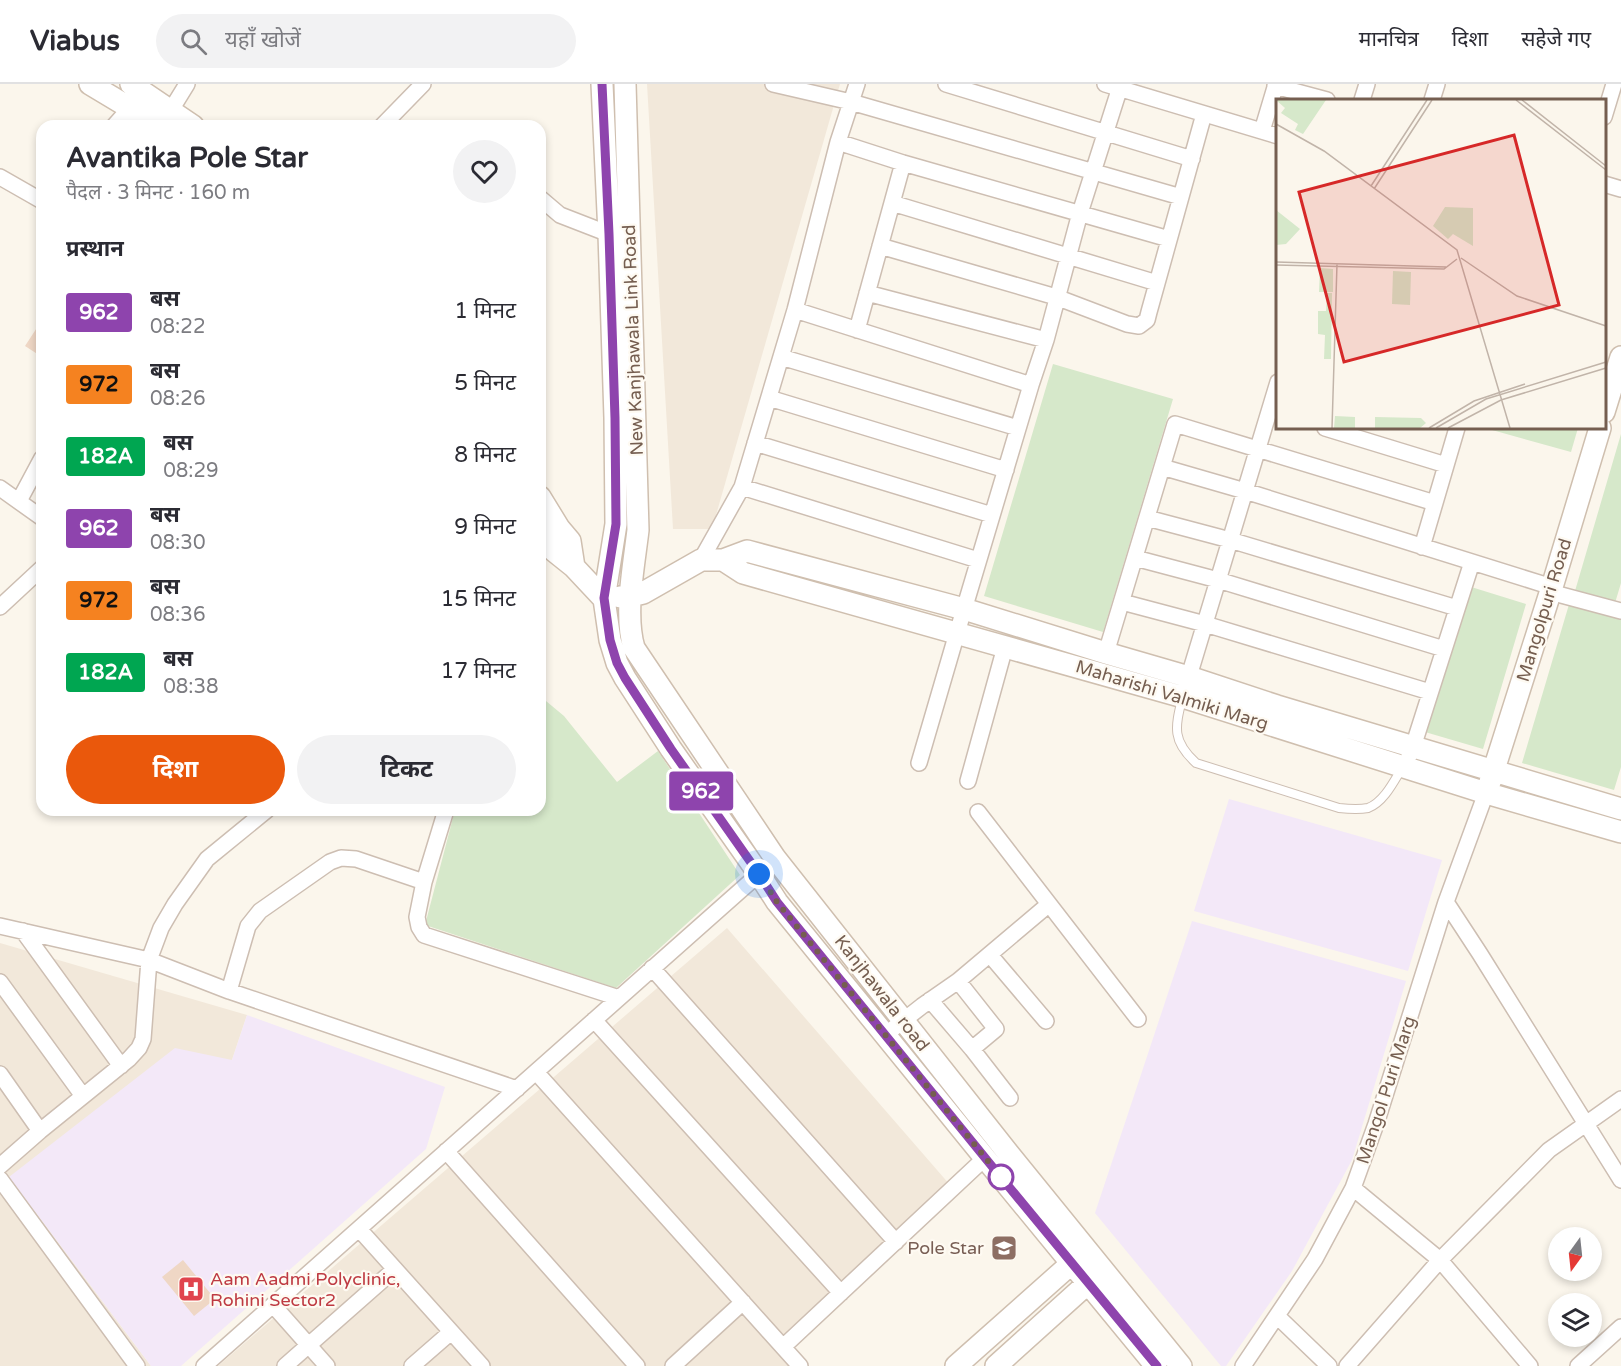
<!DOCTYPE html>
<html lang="hi">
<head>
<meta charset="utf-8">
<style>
	body { margin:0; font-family:"Varela Round","Noto Sans Devanagari",sans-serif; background:#f2f2f3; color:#2b2b33; height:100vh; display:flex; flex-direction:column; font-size:22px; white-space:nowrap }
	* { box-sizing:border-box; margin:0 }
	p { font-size:20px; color:#7c7c81 }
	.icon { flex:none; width:33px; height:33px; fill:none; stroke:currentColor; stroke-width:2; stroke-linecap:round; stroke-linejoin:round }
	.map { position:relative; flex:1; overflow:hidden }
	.panel { position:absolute; left:36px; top:36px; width:510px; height:696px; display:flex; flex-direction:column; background:#fff; border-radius:18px; box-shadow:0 3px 9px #0003 }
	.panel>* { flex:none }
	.badge { padding:0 12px; border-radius:4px; font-size:21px; line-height:39px }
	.needle { width:39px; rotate:195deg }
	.fabs { position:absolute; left:1548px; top:1143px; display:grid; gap:12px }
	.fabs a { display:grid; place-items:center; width:54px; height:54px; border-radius:50%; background:#fff; box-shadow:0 3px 9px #0003; font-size:30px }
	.you { position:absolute; width:30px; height:30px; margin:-15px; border:4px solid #fff; border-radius:50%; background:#1a73e8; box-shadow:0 0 0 9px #1a73e833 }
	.map>.badge { position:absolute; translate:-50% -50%; box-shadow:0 0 0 3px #fff }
	h2 { padding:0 30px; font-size:22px; line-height:54px }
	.round { display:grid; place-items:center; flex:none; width:63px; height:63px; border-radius:32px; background:#f2f2f3 }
	.head { display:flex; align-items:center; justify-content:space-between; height:102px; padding:0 30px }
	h1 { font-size:28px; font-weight:700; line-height:45px }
	.action { display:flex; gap:12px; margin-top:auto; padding:12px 30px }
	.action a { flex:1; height:69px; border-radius:36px; background:#ea580c; color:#fff; font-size:24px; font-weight:700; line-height:69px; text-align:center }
	.action a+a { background:#f2f2f3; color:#2b2b33 }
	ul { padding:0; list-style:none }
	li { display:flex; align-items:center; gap:18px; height:72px; padding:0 30px }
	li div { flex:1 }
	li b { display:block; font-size:22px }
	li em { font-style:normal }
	li .badge { min-width:66px; font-weight:700; text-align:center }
	header { display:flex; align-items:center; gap:36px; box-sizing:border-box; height:84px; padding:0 30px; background:#fff; border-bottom:2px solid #e1e1e2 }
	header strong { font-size:28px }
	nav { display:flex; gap:33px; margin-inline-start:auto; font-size:21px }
	.search { width:420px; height:54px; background:#f2f2f3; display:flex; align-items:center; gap:15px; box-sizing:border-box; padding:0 21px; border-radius:33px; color:#7c7c81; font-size:22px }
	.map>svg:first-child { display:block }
</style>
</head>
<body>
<header>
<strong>Viabus</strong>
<div class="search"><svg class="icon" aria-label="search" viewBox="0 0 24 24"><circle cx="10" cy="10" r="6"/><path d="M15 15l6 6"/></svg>यहाँ खोजें</div>
<nav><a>मानचित्र</a><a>दिशा</a><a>सहेजे गए</a></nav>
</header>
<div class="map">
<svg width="1621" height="1282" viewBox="0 0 1621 1282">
	<rect width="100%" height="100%" fill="#fbf6ec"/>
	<path fill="#f2e8da" d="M647,0H840L712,445H673Z
		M727,844L957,1109L782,1260L800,1282H218Z
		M0,859L247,931L232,976L9,1093L151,1282H0Z"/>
	<path fill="#f3e8f8" d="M1229,715L1442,776L1408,887L1194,827Z
		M1192,837L1406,897L1352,1076L1292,1187L1226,1282H1221L1095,1129Z
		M247,931L445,1003L426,1065L181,1282H151L9,1093L175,964L232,976Z"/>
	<path fill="#d6e8ca" d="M1053,280L1173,315L1103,548L984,512Z
		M1485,344H1578L1571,368Z
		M1621,350V499L1615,519L1575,507Z
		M1468,502L1526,520L1483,665L1425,648Z
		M1570,517L1621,532V683L1614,706L1522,679Z
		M540,612L564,632L617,698L658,667L740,791L616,904L425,841L455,726H540Z"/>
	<path fill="#efd7c5" d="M42,236V273L25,262Z
		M183,1176L215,1215L194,1232L162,1193Z"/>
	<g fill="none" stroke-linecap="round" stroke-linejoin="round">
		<defs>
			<path id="lane" d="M1182,615C1175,644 1172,657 1196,679L1339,724C1348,725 1358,726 1368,724C1384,718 1394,697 1402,684"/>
			<path id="street" d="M773,0L851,18L1181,113
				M946,0L1192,75
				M1105,0L1278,52
				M1275,2L1327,16
				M1362,16L1367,0
				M1432,16L1437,0
				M1604,33L1614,0
				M114,42L130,24
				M158,42L171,26L187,0
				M382,42L423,0
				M1262,47L1276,0
				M838,58L903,79L1169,155
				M0,93L42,117
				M1604,100L1621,105
				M540,114L560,131L609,150
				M892,119L1157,199
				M880,162L1056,213L1127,240L1139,242L1147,236L1149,228L1204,30
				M867,209L1046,256
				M795,226L1031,301
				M857,246L903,79
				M781,273L1018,344
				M769,314L1006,386
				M1325,344L1446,381
				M755,359L992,431
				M1162,383L1245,407L1552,503
				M742,403L978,476
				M0,404L42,434
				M19,417L42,374
				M1147,434L1230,456L1457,524
				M1422,463L1457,344
				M1135,474L1218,496L1444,565
				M701,476L742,403L795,226L838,58L857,0
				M1550,508L1621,527
				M1122,518L1205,540L1430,608
				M0,523L42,484
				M1106,569L1175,340L1435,419
				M1186,602L1278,298
				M1409,672L1413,663L1472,478
				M919,679L957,549L1031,301L1046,256L1080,129L1121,0
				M968,697L1005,563
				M446,726L424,798L417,833L419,843L424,851L619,914
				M978,728L1138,935
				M1446,818L1480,870L1621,1096
				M0,842L149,876L229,907L517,1005
				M23,847L121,982
				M990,871L1046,937
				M652,884L896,1158
				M958,897L996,945L972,965
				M0,898L83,1012
				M229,907L248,842L260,827L330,778L341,774L356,775L424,798
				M930,916L972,965L1010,1014
				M594,936L841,1209
				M885,951L922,922L958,897L1048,821
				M536,988L800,1282
				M0,990L40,1047
				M446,1067L637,1282
				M0,1082L40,1047L129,975L139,964L143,955L149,876L161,844L175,820L207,775L267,726
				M0,1095L137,1282
				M1353,1104L1440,1176L1530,1282
				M359,1145L482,1282
				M273,1221L327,1282
				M1277,1232L1329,1282
				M783,1263L985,1074
				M204,1282L759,790
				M285,1282L395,1185
				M412,1282L451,1248
				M673,1282L743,1218
				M1243,1282L1315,1175L1353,1104L1376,1040L1446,818L1486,709
				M1347,1282L1440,1176L1549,1066L1621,1015
				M1578,1282L1621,1243"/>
			<path id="secondary" d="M90,0L130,24L156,42
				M131,0L193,42
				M602,0L609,150L615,334L616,440L604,515L610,556L617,579L625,594L671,665L759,790L777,818L985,1074L1156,1282
				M625,0L638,446C634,481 624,530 634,564L775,774L1008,1069L1181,1282
				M1604,328L1621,273
				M540,413L559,444L570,457L574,483
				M540,445L554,467L574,483L604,515
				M723,476L743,489L1183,613L1486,709L1621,748
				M620,513L631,512L643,509L701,476H723L747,467L964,525L1106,569L1189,593L1277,622L1621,725
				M1490,698L1552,503L1600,344
				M956,1282L1081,1171
				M996,1282L1098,1190"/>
		</defs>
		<use href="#lane" stroke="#cdbeb2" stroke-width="10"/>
		<use href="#street" stroke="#cdbeb2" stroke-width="18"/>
		<use href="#secondary" stroke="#cfbfaf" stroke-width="24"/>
		<use href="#lane" stroke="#fff" stroke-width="8"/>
		<use href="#street" stroke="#fff" stroke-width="15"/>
		<use href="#secondary" stroke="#fff" stroke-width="21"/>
	</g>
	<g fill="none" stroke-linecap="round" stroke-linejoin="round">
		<defs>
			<path id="line" d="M602,0L609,150L615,334L616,440L604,514L610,556L617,579L625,594L671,665L759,790L777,818L995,1086L1157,1282"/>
		</defs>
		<use href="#line" stroke="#fff" stroke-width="14"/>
		<use href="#line" stroke="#8e44ad" stroke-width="9"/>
		<path stroke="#755e50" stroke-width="6" stroke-dasharray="0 10.8" d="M759,790L777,818L1001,1093"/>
	</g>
	<defs>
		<symbol id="school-square" viewBox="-11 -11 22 22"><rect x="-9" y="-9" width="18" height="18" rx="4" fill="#8d6e63" stroke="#fefaf2"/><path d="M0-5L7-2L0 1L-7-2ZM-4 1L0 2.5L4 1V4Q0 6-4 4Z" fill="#fff"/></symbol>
		<symbol id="hospital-square" viewBox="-11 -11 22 22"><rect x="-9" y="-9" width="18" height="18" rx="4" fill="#e0444e" stroke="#fefaf2"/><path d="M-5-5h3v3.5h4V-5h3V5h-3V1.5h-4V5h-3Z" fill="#fff"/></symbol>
	</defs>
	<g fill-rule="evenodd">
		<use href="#school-square" x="989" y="1149" width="30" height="30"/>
		<use href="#hospital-square" x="176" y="1190" width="30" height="30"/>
	</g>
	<circle fill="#fff" stroke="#8e44ad" stroke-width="3" cx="1001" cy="1093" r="12"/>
	<g text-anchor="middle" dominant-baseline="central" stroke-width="4.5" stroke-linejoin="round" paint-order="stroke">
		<g font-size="18" fill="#755e50" stroke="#fefaf2">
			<text transform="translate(633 256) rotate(-92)">New Kanjhawala Link Road</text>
			<text transform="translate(1544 526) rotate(-73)">Mangolpuri Road</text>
			<text transform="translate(1172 611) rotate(17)">Maharishi Valmiki Marg</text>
			<text transform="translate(882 909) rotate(52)">Kanjhawala road</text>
			<text transform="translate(1386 1006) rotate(-72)">Mangol Puri Marg</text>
		</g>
		<g font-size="18" fill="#785e54" stroke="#fefaf2" text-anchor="end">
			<text x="984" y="1164">Pole Star</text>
		</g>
		<g font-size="18" fill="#be3a42" stroke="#fefaf2" text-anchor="start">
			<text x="210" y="1195">Aam Aadmi Polyclinic,<tspan x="210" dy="21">Rohini Sector2</tspan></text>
		</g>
	</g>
	<g transform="translate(1276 15)">
		<rect width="330" height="330" fill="#fbf6ec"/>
		<path d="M0,1H50L27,35L19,31L22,25L5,14L9,9ZM169,108L197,109V147L177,135L172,140L157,127ZM0,111L24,130L10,145L0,146ZM44,169L57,170V193H43ZM117,172L135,173L134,206L116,205ZM51,194H56L55,260H48L49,236L42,235V212H50ZM59,317L79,318V329H58ZM99,318L145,319L150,324L144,329H99Z" fill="#d6e8ca"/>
		<path fill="none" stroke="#c1b4a9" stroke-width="1.5" d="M240,1L330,71M246,1L330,67M0,25L48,52L181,151L234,329M95,87L151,1M98,90L156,1M185,159L241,197L330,227M0,163L170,168M0,166L168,170L181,160M56,329L61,165M153,329L198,302L249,285M160,329L210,300L330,263M172,329L225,301L330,269"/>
		<path fill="#d62828" fill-opacity="0.15" stroke="#d62828" stroke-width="3" d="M238,36L283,206L68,263L23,93Z"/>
		<rect width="330" height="330" fill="none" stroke="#755e50" stroke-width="3"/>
	</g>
</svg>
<div class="fabs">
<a><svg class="needle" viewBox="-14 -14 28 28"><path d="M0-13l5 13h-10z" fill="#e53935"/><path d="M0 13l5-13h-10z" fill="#7c7c81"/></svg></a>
<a><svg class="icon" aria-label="layers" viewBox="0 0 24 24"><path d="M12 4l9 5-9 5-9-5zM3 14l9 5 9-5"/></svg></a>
</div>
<div class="you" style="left:759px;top:790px"></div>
<b class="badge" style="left:701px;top:707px;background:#8e44ad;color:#fff">962</b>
<section class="panel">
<div class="head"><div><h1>Avantika Pole Star</h1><p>पैदल · 3 मिनट · 160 m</p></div><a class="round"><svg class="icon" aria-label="heart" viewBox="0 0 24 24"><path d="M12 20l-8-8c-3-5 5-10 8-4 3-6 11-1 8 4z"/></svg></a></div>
<h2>प्रस्थान</h2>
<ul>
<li><span class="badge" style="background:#8e44ad;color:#fff">962</span><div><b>बस</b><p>08:22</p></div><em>1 मिनट</em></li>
<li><span class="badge" style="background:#f58220;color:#111">972</span><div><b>बस</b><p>08:26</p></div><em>5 मिनट</em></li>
<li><span class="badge" style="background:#00a651;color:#fff">182A</span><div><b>बस</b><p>08:29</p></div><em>8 मिनट</em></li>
<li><span class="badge" style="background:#8e44ad;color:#fff">962</span><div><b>बस</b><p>08:30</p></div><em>9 मिनट</em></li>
<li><span class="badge" style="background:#f58220;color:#111">972</span><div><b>बस</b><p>08:36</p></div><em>15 मिनट</em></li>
<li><span class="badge" style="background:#00a651;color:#fff">182A</span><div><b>बस</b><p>08:38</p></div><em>17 मिनट</em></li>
</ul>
<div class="action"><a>दिशा</a><a>टिकट</a></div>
</section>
</div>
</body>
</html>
